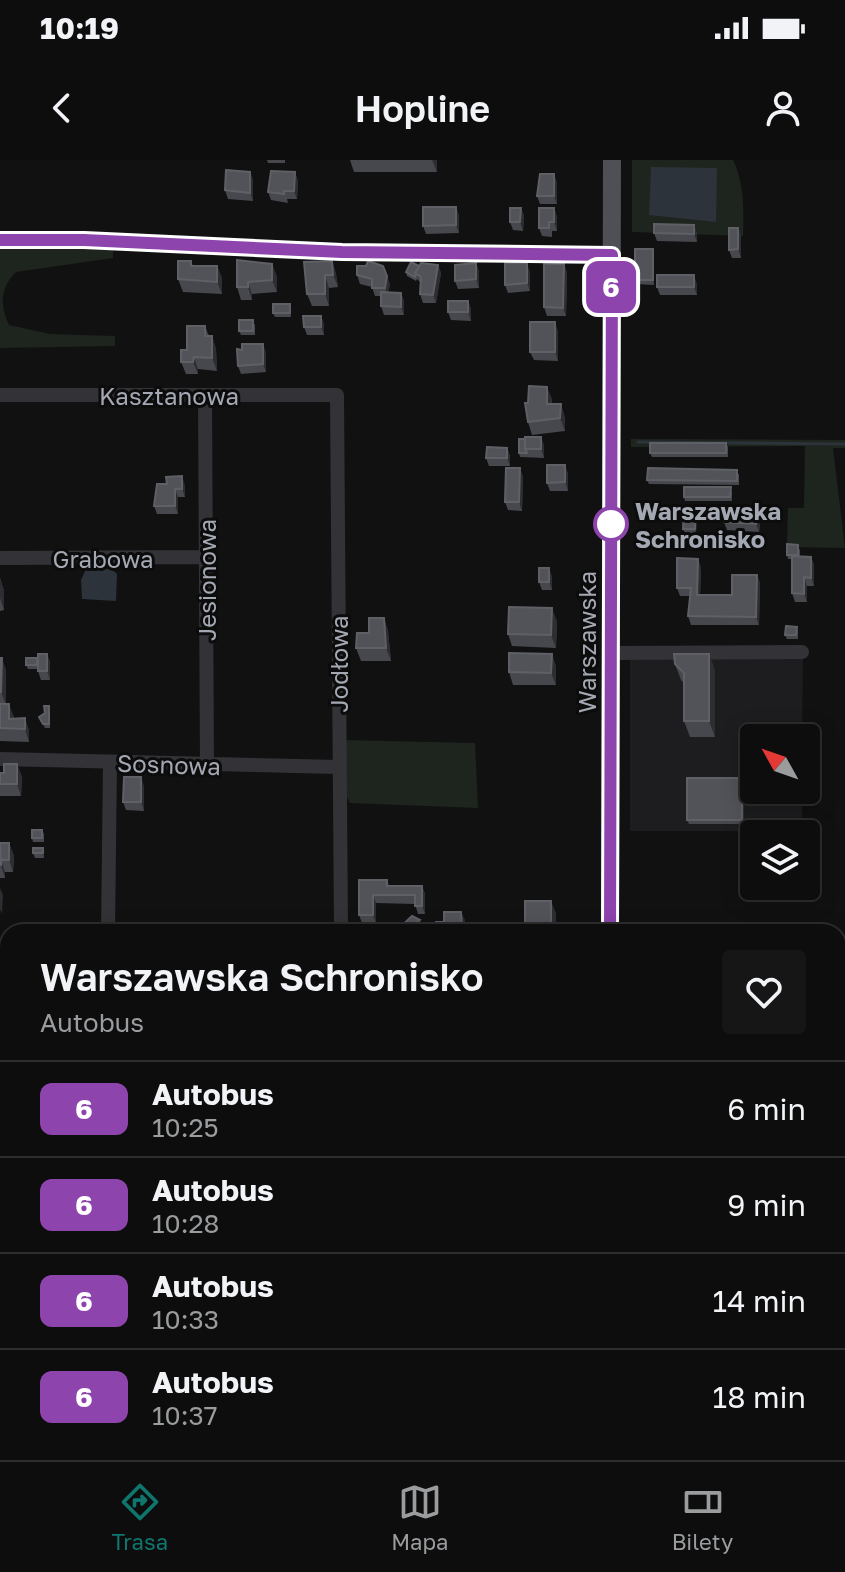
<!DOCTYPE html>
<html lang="pl">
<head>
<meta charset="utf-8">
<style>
	body { margin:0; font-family:"Golos Text",sans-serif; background:#161617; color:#f1f3f6; height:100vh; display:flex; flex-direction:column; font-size:30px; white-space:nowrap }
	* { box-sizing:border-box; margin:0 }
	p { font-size:26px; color:#9a9c9e }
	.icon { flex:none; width:44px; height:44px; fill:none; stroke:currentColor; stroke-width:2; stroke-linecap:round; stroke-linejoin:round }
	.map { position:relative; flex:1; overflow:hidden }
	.panel { position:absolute; left:0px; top:764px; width:846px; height:536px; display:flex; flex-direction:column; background:#0d0d0e; border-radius:24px 24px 0 0; box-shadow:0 4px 20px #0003,0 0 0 2px #2d2d2e }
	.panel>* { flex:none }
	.badge { padding:0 16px; border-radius:12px; font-size:28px; line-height:52px }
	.needle { width:52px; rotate:310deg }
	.controls { position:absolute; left:740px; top:564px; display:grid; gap:16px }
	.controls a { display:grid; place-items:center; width:80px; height:80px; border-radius:8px; background:#0d0d0e; box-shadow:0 4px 20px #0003,0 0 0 2px #2d2d2e; font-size:40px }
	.map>.badge { position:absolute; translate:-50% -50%; box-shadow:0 0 0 4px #fff }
	.round { display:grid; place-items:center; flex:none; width:84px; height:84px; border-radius:8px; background:#161617 }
	.summary { display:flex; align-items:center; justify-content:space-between; height:136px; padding:0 40px }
	h1 { font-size:38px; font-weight:600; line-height:60px }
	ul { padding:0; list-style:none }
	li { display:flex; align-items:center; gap:24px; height:96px; padding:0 40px; border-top:2px solid #2d2d2e }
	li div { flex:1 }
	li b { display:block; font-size:30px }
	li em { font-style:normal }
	li .badge { min-width:88px; font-weight:700; text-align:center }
	.status { display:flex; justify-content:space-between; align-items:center; height:56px; padding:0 40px; background:#0d0d0e; direction:ltr }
	.status svg { height:22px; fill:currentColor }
	header { display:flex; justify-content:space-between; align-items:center; height:104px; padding:0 40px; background:#0d0d0e; font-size:36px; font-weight:600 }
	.dock { display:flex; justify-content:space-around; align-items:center; height:112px; border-top:2px solid #2d2d2e; background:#0d0d0e; font-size:22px; color:#9a9c9e }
	.dock a { display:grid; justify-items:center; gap:4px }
	.dock .on { color:#0f766e }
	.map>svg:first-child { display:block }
</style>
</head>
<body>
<div class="status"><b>10:19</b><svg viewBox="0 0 49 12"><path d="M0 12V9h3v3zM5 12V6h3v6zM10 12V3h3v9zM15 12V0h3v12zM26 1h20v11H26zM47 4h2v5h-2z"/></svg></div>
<header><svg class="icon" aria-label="back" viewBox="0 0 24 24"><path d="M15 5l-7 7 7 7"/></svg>Hopline<svg class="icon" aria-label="person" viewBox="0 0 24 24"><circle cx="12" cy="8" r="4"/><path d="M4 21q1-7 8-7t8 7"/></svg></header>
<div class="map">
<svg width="845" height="1300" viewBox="0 0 845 1300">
	<rect width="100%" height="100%" fill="#111112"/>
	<path fill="#1d1d1f" d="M630,498L803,499L802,578H754V630H802V671H630Z"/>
	<path fill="#1e251f" d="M632,0H733C744,21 744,51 743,76L632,72Z
		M0,84L113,86V98L16,112C0,127 0,146 9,165L50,174L115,176V186L0,188Z
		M631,279L845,280V288H833L845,388L787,387L788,348H804L805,286L631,287Z
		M342,580L475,583L478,648L350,643L343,630Z
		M0,820L8,821V1029H0Z
		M838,1073H845V1176H838Z"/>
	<path fill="#2c333a" d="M651,7L717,8L716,62L649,55Z
		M86,409H112L117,414L116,441L82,439L81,420Z"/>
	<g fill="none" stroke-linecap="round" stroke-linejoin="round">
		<path stroke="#2c333a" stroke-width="3" d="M638,282L845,284"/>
		<path stroke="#333337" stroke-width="14" d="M0,80H84L342,92L612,95
			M0,235H337L341,772
			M205,235L207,606
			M0,398L205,397
			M610,493L802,492
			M0,599L338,607
			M108,772L110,603
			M0,813H8
			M838,981H845
			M0,1039H8
			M838,1182H845
			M0,1185H8
			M0,1266H8"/>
		<path stroke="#4f5056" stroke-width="18" d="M610,772L612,0
			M608,1300V1292"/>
	</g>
	<path fill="#47484d" d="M267,0H285V3H268Z
		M350,0H437V12H354Z
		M250,12L253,20V41L228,39L225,30Z
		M295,12L298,21L297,39H287L288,43L271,40L268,32Z
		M554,14L557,23V44H540L537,36Z
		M456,47L459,56V73L426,74L423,66Z
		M521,48L524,56L523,71L513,70L510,62Z
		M554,48L557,57V71H552V77L542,76L539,68Z
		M694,65L697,74V82L657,81L654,73Z
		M738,68L741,76V98H732L729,90Z
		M654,93V125L636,124L635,120Z
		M191,101L193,106H217L222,118V134L183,132L178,119Z
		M332,101L336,114L338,127L329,128V146H312L307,134Z
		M476,103L479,112V128L458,129L455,121Z
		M272,104L277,117V132L252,134V140H241L237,127Z
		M564,104L567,113L566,156H547L544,147Z
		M438,105L441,113L436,143H423L420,134L421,123L417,119L416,121L407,116L406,112L419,106Z
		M530,112V131L508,133L505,125Z
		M357,115L390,124L388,132L401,133L404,141V155H384L381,146V136H375L372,127L360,124Z
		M697,124V135H660L657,127Z
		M468,141L471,149V161L451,160L448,152Z
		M290,144L291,157H275L273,153Z
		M321,156L324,164V175H307L304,167Z
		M255,164V175H241L239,171Z
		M205,166L209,176H212L216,189L217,211L198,209V214H186L181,202L187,190Z
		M558,171V201L534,200L530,192Z
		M266,192V212L241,214L238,206Z
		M552,239V244L565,257V271L532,275L528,262Z
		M541,277L544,286V298L520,297L519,293Z
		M726,283L728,287V297H652L650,293Z
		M507,288L510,296V306H489L486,298Z
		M568,313V331H550L547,323Z
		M739,314V325L649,324L647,320Z
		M523,316L522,351L508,350L505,342Z
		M157,324L185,325V337H178V354H157L154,346Z
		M732,331V341H685L684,337Z
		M697,351L696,374L685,373L683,369Z
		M724,362L760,365L759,372L727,370Z
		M800,389V396L811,397L814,405V426H807V442H795L792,433V399H788L787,395Z
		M701,407L700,435H732L757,415L760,423L759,465H691L688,456L690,436H680L677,428Z
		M552,416V430H542L539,422Z
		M0,418L4,431V450L0,451Z
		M384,458L388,471L391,501H361L356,488L369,473Z
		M557,461L556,488L512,486L508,474Z
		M797,467L798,471V479H787L785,475Z
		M47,494L50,502V520H41L38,511Z
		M552,494L556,507V525H513L509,512Z
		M709,494L715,511V577H690L684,561V523L681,520L675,504Z
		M0,498L6,510V544L14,557V559L25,558L29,571V582L0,581Z
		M37,498L38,509H28L26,505Z
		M49,546L50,550V568H45L39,557L45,553Z
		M17,604L22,617L21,636H0V613H4Z
		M744,622V664H689L687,660Z
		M144,626V651L126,650L123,642Z
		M42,670L44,674V682H33L32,678Z
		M0,683H9L14,696L13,712H5V718H0Z
		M43,688L44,698H35L33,693Z
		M359,720H387L389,726H422L425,734V754H418L415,744L376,743V763H362L359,755Z
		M845,906V946L838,943V907Z
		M8,1053V1095H1L0,1067Z
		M0,1142H8V1168L0,1167Z
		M8,1191V1229H0V1194H3Z
		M840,1193L842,1197H845V1233H838V1194Z
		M14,1292H44V1300H14Z
		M62,1292H102V1299L65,1300Z
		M110,1292H151L150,1300H110Z
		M204,1292V1300H172Z
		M525,1292H563V1300L527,1298Z"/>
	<path fill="#2d2e31" d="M432,0H437V12Z
		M250,12L253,20V41L250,33Z
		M295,12L298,21L297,39L294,31Z
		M554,14L557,23V44L554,36Z
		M456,47L459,56V73L456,65Z
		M521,48L524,56L523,71L520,62Z
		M554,48L557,57V71L554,62Z
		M694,65L697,74V82L694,74Z
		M738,68L741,76V98L738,89Z
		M653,89L654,93V125L653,120Z
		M332,101L336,114L338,127L333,115Z
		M476,103L479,112V128L476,119Z
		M527,103L530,112V131L527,123Z
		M272,104L277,117V132L272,120Z
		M564,104L567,113L566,156L563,148Z
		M438,105L441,113L436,143L433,135Z
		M217,106L222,118V134L217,122Z
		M325,115L329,128V146L325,134Z
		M694,115L697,124V135L694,127Z
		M387,116L390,124L388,136L385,128Z
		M248,122L252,134V140L248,127Z
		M401,133L404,141V155L401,147Z
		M468,141L471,149V161L468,152Z
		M321,156L324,164V175L321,167Z
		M555,162L558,171V201L555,192Z
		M212,176L216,189L217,211L212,198Z
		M263,184L266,192V212L263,204Z
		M194,197L198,209V214L193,202Z
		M547,227L552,239L551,256L547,244Z
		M561,244L565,257V271L560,258Z
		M541,277L544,286V298L541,289Z
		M507,288L510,296V306L507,298Z
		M565,305L568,313V331L565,322Z
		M520,308L523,316L522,351L519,342Z
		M182,316L185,325V337L182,329Z
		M175,329L178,337V354L175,346Z
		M695,347L697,351L696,374L695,369Z
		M757,356L760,365L759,372L756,364Z
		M811,397L814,405V426L811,418Z
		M698,399L701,407L700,443L697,435Z
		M549,408L552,416V430L549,422Z
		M757,415L760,423L759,465L756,457Z
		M804,417L807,426V442L804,434Z
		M0,418L4,431V450L0,438Z
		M552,448L557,461L556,488L551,475Z
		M384,458L388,471L391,501L386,488Z
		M47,494L50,502V520L47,511Z
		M552,494L556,507V525L551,513Z
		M709,494L715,511V577L709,561Z
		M2,498L6,510V545L1,532Z
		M9,544L14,557V571L9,559Z
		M25,558L29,571V582L25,569Z
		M17,604L22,617L21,636L17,624Z
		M141,617L144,626V651L141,642Z
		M742,618L744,622V664L742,660Z
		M9,683L14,696L13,712L9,700Z
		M1,700L5,712V718L1,706Z
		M422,726L425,734V754L422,746Z
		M0,728L3,735L2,754L0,749Z
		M373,735L376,743V763L373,755Z
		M551,741L556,753V772H551Z
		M461,752L465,760V772H462Z
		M420,760L423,769L419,772H406Z
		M0,1278L3,1286V1298L0,1290Z
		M145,1292H151L150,1300H148Z
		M560,1292H563V1300H560Z"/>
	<path fill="#515358" stroke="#5e6066" stroke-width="2" d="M226,10L250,12V33L225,30Z
		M271,11L295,12L294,31H284V34L268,32Z
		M540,14H554V36H537Z
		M423,47H456V65L423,66Z
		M510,48H521L520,62H510Z
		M539,48H554V62H549V68H539Z
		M654,64L694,65V74L654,73Z
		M729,68H738V89L729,90Z
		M635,89H653V120H635Z
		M237,100L272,104V120L248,122V127H237Z
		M178,101H191V106H217V122L178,119Z
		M332,101L333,115H325V134H307L304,102Z
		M368,101L383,106L387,116L385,128H372V119L357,115V106H366Z
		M411,102L419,106L415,113L416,114L415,117L406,112Z
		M421,103L438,105L433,135L420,134L421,117L415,113Z
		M476,103V119L455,121V105Z
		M505,103H527V123L505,125Z
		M544,104H564L563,148L544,147Z
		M657,115H694V127H657Z
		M381,132L401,133V147L381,146Z
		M448,141H468V152H448Z
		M273,144H290V153H273Z
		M303,156H321V167H304Z
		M239,160H253V171H239Z
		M530,162H555V192H530Z
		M187,166H205V176H212V198L194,197L193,202H181V190H187Z
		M242,184H263V204L238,206L237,189L242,190Z
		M529,226L547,227V244H561L560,258L528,262L525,243H528Z
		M525,277H541V289H525Z
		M519,279H525V289L527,293H519Z
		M650,283H726V293H650Z
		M487,287L507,288V298H486Z
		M547,305H565V322L547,323Z
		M506,308H520L519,342H505Z
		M648,308L737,310V321L647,320Z
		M182,316V329H175V346H154L157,324H167L166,317Z
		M684,327H731L730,337H684Z
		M684,347H695V369H683Z
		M725,354L757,356L756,364L724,362Z
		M787,384L798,385V395H787Z
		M792,396L811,397V418L804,417V434L792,433Z
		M677,398L698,399L697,435H732V415H757L756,457L688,456L691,428H677Z
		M539,408H549V422H539Z
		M509,447L552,448L551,475L508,474Z
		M369,458H384L386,488H356L357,473H369Z
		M786,466L797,467L796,475H785Z
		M509,493L552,494L551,513L509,512Z
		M38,494H47V511H38Z
		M674,494H709V561H684V513L675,504Z
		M0,498H2L1,532H0Z
		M26,498H37V505H26Z
		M0,544H9V559L25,558V569L0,568Z
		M44,546H49V564H43L39,557L45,553Z
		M4,604H17V624H0V613H4Z
		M124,617H141V642H123Z
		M687,618H742V660H687Z
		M32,670H42V678H32Z
		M0,683H9V700H1V706Z
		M33,688H43V693H33Z
		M359,720H387V726H422V746H415V735H373V755H359Z
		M525,741H551V772H525Z
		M444,752H461L462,772H436V762H444Z
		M412,756L420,760L406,772H395Z
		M359,769H369V772H359Z
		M843,905L845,906V934H843L838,932V907Z
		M8,1053V1087H0L2,1055Z
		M0,1142H8V1160L0,1159Z
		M4,1191H8V1217L0,1216V1194H3Z
		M840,1193V1197H845V1217H838V1194Z
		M14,1292H41V1296H30V1300H14Z
		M110,1292H129V1300H110Z
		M173,1292H201V1294L182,1297V1300H172Z
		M215,1292H236V1298H230V1300H214Z
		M525,1292H541V1294H525Z
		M541,1292H560V1300H541Z"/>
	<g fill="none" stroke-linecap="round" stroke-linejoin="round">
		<defs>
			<path id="line" d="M0,80H84L342,92L612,95L610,772"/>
		</defs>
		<use href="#line" stroke="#fff" stroke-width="18"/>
		<use href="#line" stroke="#8e44ad" stroke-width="12"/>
	</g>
	<circle fill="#fff" stroke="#8e44ad" stroke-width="4" cx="611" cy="364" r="16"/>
	<g text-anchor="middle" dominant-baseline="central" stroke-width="6" stroke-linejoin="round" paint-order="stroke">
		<g font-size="24" fill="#a4a8b2" stroke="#0c0c0d">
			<text x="169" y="235">Kasztanowa</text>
			<text x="103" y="398">Grabowa</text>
			<text transform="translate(206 420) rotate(-90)">Jesionowa</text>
			<text transform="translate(586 482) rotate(-90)">Warszawska</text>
			<text transform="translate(338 504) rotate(-90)">Jodłowa</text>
			<text transform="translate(169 604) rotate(2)">Sosnowa</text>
		</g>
		<g font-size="24" font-weight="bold" fill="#a4a8b2" stroke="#0c0c0d" text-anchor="start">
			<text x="635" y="350">Warszawska<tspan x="635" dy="28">Schronisko</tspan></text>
		</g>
	</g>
</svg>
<div class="controls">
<a><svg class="needle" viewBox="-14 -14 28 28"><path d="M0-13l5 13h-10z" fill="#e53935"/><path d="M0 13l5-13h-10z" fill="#9a9c9e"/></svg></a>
<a><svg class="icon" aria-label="layers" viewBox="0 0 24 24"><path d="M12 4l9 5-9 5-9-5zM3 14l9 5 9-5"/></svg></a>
</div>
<b class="badge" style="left:611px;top:127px;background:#8e44ad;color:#fff">6</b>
<section class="panel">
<div class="summary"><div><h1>Warszawska Schronisko</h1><p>Autobus</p></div><a class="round"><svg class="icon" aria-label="heart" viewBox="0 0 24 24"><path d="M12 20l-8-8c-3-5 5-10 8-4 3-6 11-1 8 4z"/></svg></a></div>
<ul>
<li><span class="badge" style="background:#8e44ad;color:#fff">6</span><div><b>Autobus</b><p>10:25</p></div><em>6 min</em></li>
<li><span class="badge" style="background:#8e44ad;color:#fff">6</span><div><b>Autobus</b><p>10:28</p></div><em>9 min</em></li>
<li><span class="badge" style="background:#8e44ad;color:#fff">6</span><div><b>Autobus</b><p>10:33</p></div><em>14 min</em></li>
<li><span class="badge" style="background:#8e44ad;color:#fff">6</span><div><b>Autobus</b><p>10:37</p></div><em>18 min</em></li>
</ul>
</section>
</div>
<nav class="dock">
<a class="on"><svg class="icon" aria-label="directions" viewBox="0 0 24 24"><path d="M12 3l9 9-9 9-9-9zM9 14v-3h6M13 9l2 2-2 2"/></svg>Trasa</a>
<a><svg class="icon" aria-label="map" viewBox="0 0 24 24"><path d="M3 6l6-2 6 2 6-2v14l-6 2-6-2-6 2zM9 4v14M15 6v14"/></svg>Mapa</a>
<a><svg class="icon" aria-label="tickets" viewBox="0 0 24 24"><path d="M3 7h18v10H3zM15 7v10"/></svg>Bilety</a>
</nav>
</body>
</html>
